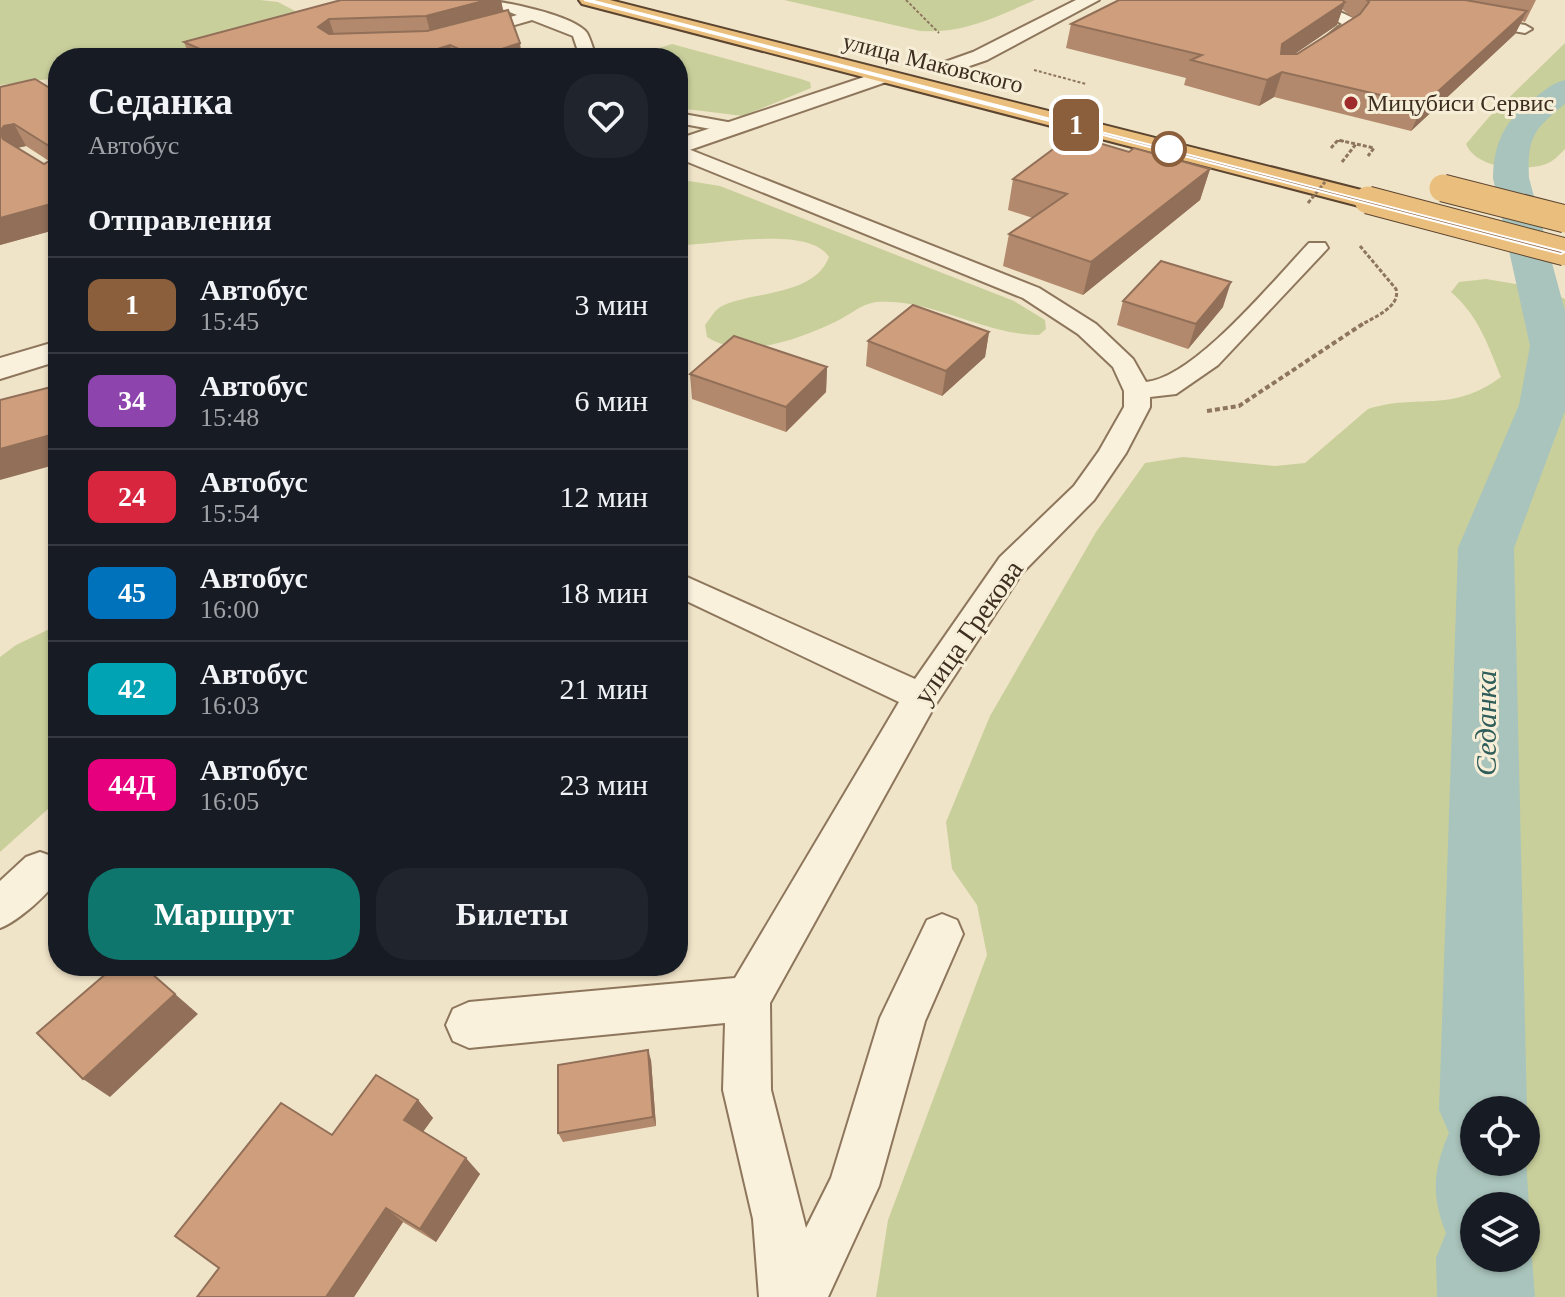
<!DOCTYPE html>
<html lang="ru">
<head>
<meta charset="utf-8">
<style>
	body { margin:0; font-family:Georgia,serif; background:#20242c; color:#f1f3f6; height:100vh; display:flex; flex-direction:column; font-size:30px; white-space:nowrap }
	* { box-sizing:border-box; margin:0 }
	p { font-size:26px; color:#9ea1a6 }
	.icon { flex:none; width:44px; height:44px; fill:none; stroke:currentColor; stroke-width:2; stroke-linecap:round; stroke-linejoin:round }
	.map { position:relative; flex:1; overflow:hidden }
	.side { position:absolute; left:48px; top:48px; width:640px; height:928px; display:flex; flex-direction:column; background:#171b24; border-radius:32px; box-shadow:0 2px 6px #0004 }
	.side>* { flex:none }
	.badge { padding:0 16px; border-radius:12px; font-size:28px; line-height:52px }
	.tools { position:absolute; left:1460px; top:1096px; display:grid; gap:16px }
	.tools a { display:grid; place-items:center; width:80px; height:80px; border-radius:50%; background:#171b24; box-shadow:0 2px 6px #0004; font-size:40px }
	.map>.badge { position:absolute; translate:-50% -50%; box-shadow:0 0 0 4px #fff }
	h2 { padding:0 40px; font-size:30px; line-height:72px }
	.round { display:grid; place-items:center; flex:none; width:84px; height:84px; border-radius:32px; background:#20242c }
	.headline { display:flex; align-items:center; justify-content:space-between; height:136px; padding:0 40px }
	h1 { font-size:38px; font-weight:600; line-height:60px }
	.action { display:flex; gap:16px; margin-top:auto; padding:16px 40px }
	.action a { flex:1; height:92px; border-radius:32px; background:#0f766e; color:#fff; font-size:32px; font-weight:600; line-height:92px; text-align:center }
	.action a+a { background:#20242c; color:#f1f3f6 }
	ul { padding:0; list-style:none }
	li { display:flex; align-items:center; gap:24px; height:96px; padding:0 40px; border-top:2px solid #363941 }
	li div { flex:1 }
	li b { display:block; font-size:30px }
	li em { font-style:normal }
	li .badge { min-width:88px; font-weight:700; text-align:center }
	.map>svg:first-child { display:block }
</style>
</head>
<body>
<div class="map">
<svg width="1565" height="1297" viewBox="0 0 1565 1297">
	<rect width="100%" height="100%" fill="#f0e4c8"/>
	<path fill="#c9cf9b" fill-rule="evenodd" d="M0,0H260L278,2L297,12V20L247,44L188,58H58V78L0,85Z
		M784,0H1035C996,17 963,34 920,31Z
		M1565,43V149C1559,155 1554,161 1546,164C1523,172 1476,169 1466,144L1489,117Z
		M672,44L801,79L810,82L811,88L743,116L678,108V58H628Z
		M689,181L720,186L1014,301L1045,320L1046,329L1039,335C984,335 932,298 876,302C861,304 850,315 837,321C802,338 743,361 707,337L705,325C710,319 715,309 722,306C754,291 814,296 829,257C808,224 713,246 678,245V185Z
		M1486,279L1539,288L1565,299V1297H876L888,1220L987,955L977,905L952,869L946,822L990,716L1096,532L1145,463L1183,457L1275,466L1305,463L1368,409C1418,393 1451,414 1501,377C1488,345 1478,315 1451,292L1459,282ZM1474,1110H1526V1162H1474ZM1474,1206H1526V1258H1474Z
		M58,625V800L0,852V657L16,645Z"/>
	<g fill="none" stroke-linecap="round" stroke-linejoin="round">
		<path fill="#a9c4bc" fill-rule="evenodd" d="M1565,80V104C1534,129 1527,137 1529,178L1565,311V411L1514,548L1527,1110L1526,1112V1110H1474V1162H1526V1158L1529,1206L1526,1213V1206H1474V1258H1526V1243L1532,1258L1535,1297H1437L1436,1258L1446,1233C1431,1195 1433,1170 1449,1133L1439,1110L1458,548L1519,405L1530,346L1493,178C1494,140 1506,119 1537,96C1546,89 1553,83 1565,80Z"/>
		<defs>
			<path id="service" d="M478,0C500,0 574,15 587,33C590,38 592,46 594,51L590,58H574L578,51L573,36L532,20L474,37H464V31L517,15Z
				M1274,0C1303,0 1329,5 1355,19L1356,29L1325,52H1315V46L1342,24L1327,15Z
				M1472,16L1525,25L1532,29L1525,33L1467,23V17Z
				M678,113L733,123L742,128L733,133L678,123Z
				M678,145L1039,288L1096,324L1133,359L1146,382C1194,378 1274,280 1309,243H1325L1328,248L1218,365L1176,394L1150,397V407L1126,453L1094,500L1022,573L934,707L770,1003L771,1090L806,1228L831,1178L880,1018L927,920L942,914L957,920L963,934L925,1021L879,1186L828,1297H759L753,1219L723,1090L725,1023L469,1048L453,1041L446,1025L453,1009L469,1002L735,978L899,702L678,597V573L915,679L1000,557L1074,486L1099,451L1124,407V391L1113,367L1078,334L1023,298L678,158Z
				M40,852L54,857C57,863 59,869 58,876C53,892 15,923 0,928V881L26,857Z"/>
			<path id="minor" d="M1076,0H1099L987,60L949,73L939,67L942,63L973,52Z
				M885,70L896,76L892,80L678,154V139Z
				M58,341V361L0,379V358Z"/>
			<path id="trunk" d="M579,0H610L1377,194L1381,200L1377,206H1359L582,4Z"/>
		</defs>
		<use href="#service" stroke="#8d765c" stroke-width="4"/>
		<use href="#minor" stroke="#8d765c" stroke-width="4"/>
		<use href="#trunk" stroke="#5b4430" stroke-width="4"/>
		<path stroke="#8d765c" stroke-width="2" stroke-dasharray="3 2" stroke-linecap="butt" d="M906,0L939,33
			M1034,70L1086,84
			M1337,141H1344"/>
		<path stroke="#8d765c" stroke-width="3" stroke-dasharray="4 2" stroke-linecap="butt" d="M1331,148L1338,140L1374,148L1368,156
			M1360,246L1396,289C1401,307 1374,317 1361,325"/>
		<path stroke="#8d765c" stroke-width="4" stroke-dasharray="5 3" stroke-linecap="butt" d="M1207,411L1239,406L1364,323"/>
		<use href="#service" fill="#faf1dc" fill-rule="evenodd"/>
		<use href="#minor" fill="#faf1dc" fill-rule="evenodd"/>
		<use href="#trunk" fill="#eabe7c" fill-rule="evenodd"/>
		<defs>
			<path id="trunk-bridge" d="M1443,188L1565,219
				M1368,200L1565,252"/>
		</defs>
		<use href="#trunk-bridge" stroke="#5b4430" stroke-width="29" stroke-linecap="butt"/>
		<path stroke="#8d765c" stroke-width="3" stroke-dasharray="4 2" stroke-linecap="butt" d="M1342,162L1356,144
			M1308,203L1325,182"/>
		<use href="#trunk-bridge" stroke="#eabe7c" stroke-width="27"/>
	</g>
	<path fill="#b2896c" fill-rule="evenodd" d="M341,0H501L503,11L522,58H190L184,42Z
		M1119,0H1536L1525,22L1522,21L1515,34L1411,131L1274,97L1259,106L1184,85L1186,78L1066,48L1071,24ZM1342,9L1353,18L1297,54H1294L1337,25Z
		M0,87L58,93V229L0,245ZM26,146L49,161L44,164L18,148Z
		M1129,152L1210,169L1200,200L1083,295L1003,266L1009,234L1033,218L1008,210L1013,179Z
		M1123,301L1223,307L1188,349L1117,325Z
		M989,332L985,357L942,396L866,366L868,341Z
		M827,367L826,392L786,432L692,399L690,374Z
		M651,1060L656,1126L563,1142L558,1133Z
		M418,1100L433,1118L423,1132L480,1174L436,1242L403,1222L354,1297L332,1135Z"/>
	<path fill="#916f58" d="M487,0H501L504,15L431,35L426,16Z
		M1345,2L1337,25L1273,69L1282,44Z
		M1527,11L1515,34L1411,131L1423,105Z
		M329,19L335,38L318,27Z
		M520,43L522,58H477V57Z
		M450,45L453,58H409Z
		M1282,72L1274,97L1259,106L1267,80Z
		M14,124L26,146L16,148L3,139L0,131L4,126Z
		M1210,169L1200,200L1083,295L1091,262Z
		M58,202V229L0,245V218Z
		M1231,282L1223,307L1188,349L1196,324Z
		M989,332L985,357L942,396L946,371Z
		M827,367L826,392L786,432V407Z
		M58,433V464L0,480V449Z
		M175,994L198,1014L110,1097L83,1079Z
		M648,1050L651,1060L656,1126L653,1117Z
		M418,1100L433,1118L419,1137L404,1120Z
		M466,1158L480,1174L436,1242L420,1229Z
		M386,1208L403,1222L354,1297H326Z"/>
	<path fill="#cf9f7d" stroke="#916f58" stroke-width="2" d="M341,0H487L426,16L329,19L318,27L329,34L427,31L508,10L520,43L477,57L450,45L409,58H220L184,42Z
		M1119,0H1342L1345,2L1282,44L1281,54H1297L1360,14L1369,2L1367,0H1465L1527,11L1423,105L1282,72L1267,80L1191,60L1202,55L1071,24Z
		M35,79L58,93V202L0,218V132L3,139L44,164L49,161V146L14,124L4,126L0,131V87Z
		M1072,135L1129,152L1134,148L1210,169L1091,262L1009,234L1067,194L1013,179Z
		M1161,261L1231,282L1196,324L1123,301Z
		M913,305L989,332L946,371L868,341Z
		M734,336L827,367L786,407L690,374Z
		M55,386L58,410V433L0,449V400Z
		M115,966H143L175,994L83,1079L37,1033Z
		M648,1050L653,1117L558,1133V1065Z
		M376,1075L418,1100L404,1120L466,1158L420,1229L386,1208L326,1297H197L219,1268L175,1236L281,1103L332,1135Z"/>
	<path fill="#8b5e3c" stroke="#fff" stroke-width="2" d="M584,0H590L1565,252L1561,254Z"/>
	<circle fill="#9e2a2b" stroke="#f7eed8" stroke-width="3" cx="1351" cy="103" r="8"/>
	<circle fill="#fff" stroke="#8b5e3c" stroke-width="4" cx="1169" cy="149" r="16"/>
	<g text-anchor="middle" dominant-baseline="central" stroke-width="6" stroke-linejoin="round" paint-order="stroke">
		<g font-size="24" fill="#3d2e20" stroke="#f7eed8">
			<text transform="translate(933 63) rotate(14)">улица Маковского</text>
		</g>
		<g font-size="24" fill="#3d2e20" stroke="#f7eed8" text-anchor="start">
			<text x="1367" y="103">Мицубиси Сервис</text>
		</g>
		<g font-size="28" fill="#3d2e20" stroke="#f7eed8">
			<text transform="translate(968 632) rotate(-55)">улица Грекова</text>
		</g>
		<g font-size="30" font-style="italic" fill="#2f5d5a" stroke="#f7eed8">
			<text transform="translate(1485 723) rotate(-90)">Седанка</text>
		</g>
	</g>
</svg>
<div class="tools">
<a><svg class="icon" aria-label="locate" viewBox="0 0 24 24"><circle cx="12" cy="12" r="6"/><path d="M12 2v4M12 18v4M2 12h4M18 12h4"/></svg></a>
<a><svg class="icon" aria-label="layers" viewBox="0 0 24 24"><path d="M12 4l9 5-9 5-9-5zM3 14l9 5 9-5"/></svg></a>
</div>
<b class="badge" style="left:1076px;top:125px;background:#8b5e3c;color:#fff">1</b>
<section class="side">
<div class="headline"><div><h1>Седанка</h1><p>Автобус</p></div><a class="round"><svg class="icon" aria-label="heart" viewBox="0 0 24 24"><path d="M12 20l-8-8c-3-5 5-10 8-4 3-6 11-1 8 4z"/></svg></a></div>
<h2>Отправления</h2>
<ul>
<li><span class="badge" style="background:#8b5e3c;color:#fff">1</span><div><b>Автобус</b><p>15:45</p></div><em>3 мин</em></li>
<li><span class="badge" style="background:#8e44ad;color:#fff">34</span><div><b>Автобус</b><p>15:48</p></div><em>6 мин</em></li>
<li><span class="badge" style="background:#d7263d;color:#fff">24</span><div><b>Автобус</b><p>15:54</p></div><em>12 мин</em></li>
<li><span class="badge" style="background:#0072bc;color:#fff">45</span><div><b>Автобус</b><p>16:00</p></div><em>18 мин</em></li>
<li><span class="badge" style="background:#00a3b4;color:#fff">42</span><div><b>Автобус</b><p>16:03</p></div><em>21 мин</em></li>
<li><span class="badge" style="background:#e6007e;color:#fff">44Д</span><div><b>Автобус</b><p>16:05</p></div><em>23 мин</em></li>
</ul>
<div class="action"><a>Маршрут</a><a>Билеты</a></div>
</section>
</div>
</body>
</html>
